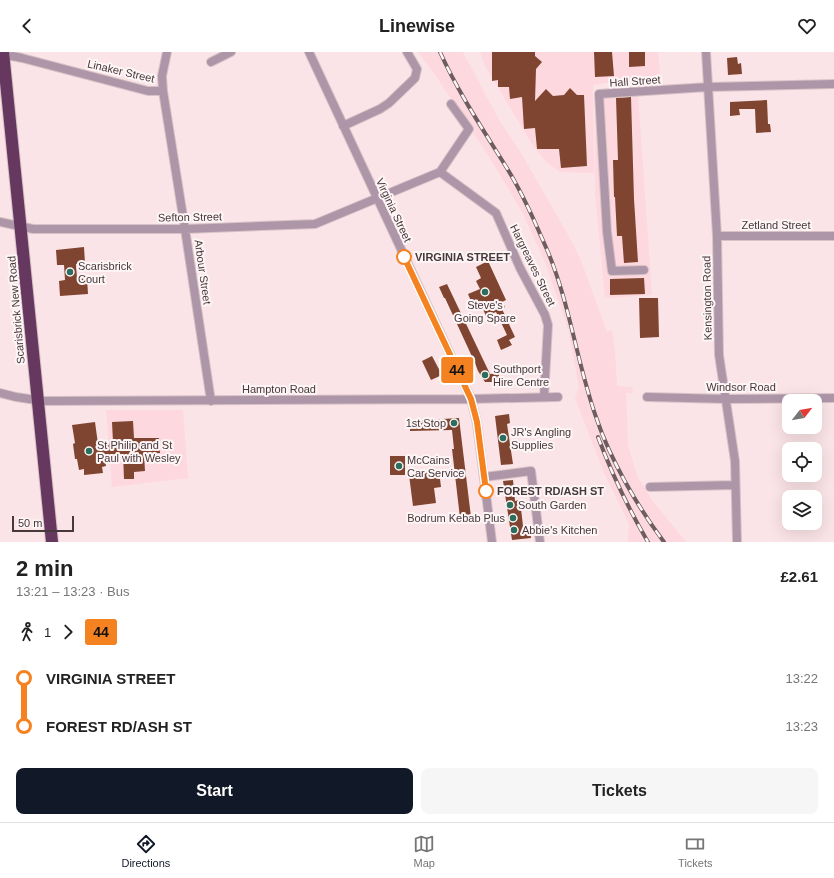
<!DOCTYPE html>
<html lang="en">
<head>
<meta charset="utf-8">
<style>
	body { margin:0; font-family:Helvetica,sans-serif; background:#f6f6f6; color:#222; height:100vh; display:flex; flex-direction:column; font-size:15px; white-space:nowrap }
	* { box-sizing:border-box; margin:0 }
	p { font-size:13px; color:#767676 }
	.icon { flex:none; width:22px; height:22px; fill:none; stroke:currentColor; stroke-width:2; stroke-linecap:round; stroke-linejoin:round }
	.map { position:relative; height:490px; overflow:hidden }
	.panel { display:flex; flex-direction:column; background:#fff; flex:1 }
	.panel>* { flex:none }
	.badge { padding:0 8px; border-radius:3px; font-size:14px; line-height:26px }
	.needle { width:26px; rotate:59deg }
	.controls { position:absolute; left:782px; top:342px; display:grid; gap:8px }
	.controls a { display:grid; place-items:center; width:40px; height:40px; border-radius:8px; background:#fff; box-shadow:0 4px 16px #0002; font-size:20px }
	.scale { position:absolute; left:12px; bottom:10px; width:62px; box-sizing:border-box; padding-left:4px; border:2px solid #47383b; border-top:0; font-size:11px; line-height:14px; white-space:nowrap; color:#47383b; -webkit-text-stroke:3px #fdf5f6; paint-order:stroke }
	.map>.badge { position:absolute; translate:-50% -50%; box-shadow:0 0 0 2px #fff }
	.legs { display:flex; align-items:center; gap:6px; height:44px; padding:0 16px; font-size:13px }
	.legs p { margin-inline-start:auto }
	.headline { display:flex; align-items:center; justify-content:space-between; height:68px; padding:0 16px }
	h1 { font-size:22px; font-weight:700; line-height:30px }
	.primary-button { display:flex; gap:8px; margin-top:auto; padding:8px 16px }
	.primary-button a { flex:1; height:46px; border-radius:8px; background:#111827; color:#fff; font-size:16px; font-weight:700; line-height:46px; text-align:center }
	.primary-button a+a { background:#f6f6f6; color:#222 }
	ul { padding:0 16px; list-style:none }
	li { display:flex; align-items:center; gap:14px; height:48px; font-size:15px }
	li i { display:grid; place-items:center; width:6px; height:100%; margin:0 5px; background:currentColor }
	li i::after { content:''; width:10px; height:10px; margin:-5px; border:3px solid; border-radius:50%; background:#fff }
	li p { margin-inline-start:auto }
	li:first-child i { background:linear-gradient(#0000 50%,currentColor 0) }
	li:last-child i { background:linear-gradient(currentColor 50%,#0000 0) }
	header { display:flex; justify-content:space-between; align-items:center; height:52px; padding:0 16px; background:#fff; font-size:18px; font-weight:700 }
	.menu { display:flex; justify-content:space-around; align-items:center; height:56px; border-top:1px solid #e0e0e0; background:#fff; font-size:11px; color:#767676 }
	.menu a { display:grid; justify-items:center; gap:2px }
	.menu .active { color:#111827 }
	.map>svg:first-child { display:block }
</style>
</head>
<body>
<header><svg class="icon" aria-label="back" viewBox="0 0 24 24"><path d="M15 5l-7 7 7 7"/></svg>Linewise<svg class="icon" aria-label="heart" viewBox="0 0 24 24"><path d="M12 20l-8-8c-3-5 5-10 8-4 3-6 11-1 8 4z"/></svg></header>
<div class="map">
<svg width="834" height="490" viewBox="0 0 834 490">
	<rect width="100%" height="100%" fill="#fbe4e7"/>
	<path fill="#fdd8de" d="M418,0H463L499,68L521,101L567,181L580,206L607,280L612,278L615,299L617,334L632,335L633,341H626L628,394L639,429L641,430L652,448L686,490H628L629,472L604,421L575,346L579,335L568,277L545,210L522,160L488,103L436,24Z
		M480,0H658L660,23L593,33L594,121L560,120L546,110L532,92L485,14Z
		M638,42L652,243L605,246L595,141V44Z
		M106,358H183L188,426L112,435Z"/>
	<path fill="#7f4530" d="M492,0H535V4L542,10L536,17L535,49L546,37L553,44L564,43L570,36L577,43H584L587,114L561,116L559,97H537L535,76L524,77L522,45L510,47L509,35H498V28L492,29Z
		M594,0H612L614,24L595,25Z
		M629,0H645V14L629,15Z
		M737,5L738,12L741,11L742,22L728,23L727,6Z
		M631,45L634,147L638,210L624,211L622,184H617L615,145H614L613,108H618L616,46Z
		M767,48L768,72H770L771,80L756,81L755,57H739L740,63L730,64V50Z
		M84,195L85,211L76,212L77,227L87,226L88,242L60,244L59,229L65,228L64,213H57L56,198Z
		M488,209L506,248L502,250L505,255L502,257L515,285L509,288L512,293L501,298L497,288L507,283L496,260L486,264L480,250L473,254L468,242L480,237L476,229L481,226L476,215Z
		M644,226L645,242L610,243V227Z
		M447,232L490,322L499,321V330H485L478,319L475,311L445,246H444L439,235Z
		M639,246H658L659,285L640,286Z
		M432,304L442,323L431,328L422,309Z
		M509,362L510,371L507,372L513,412L501,413L495,364Z
		M459,366L471,465L460,466L452,397H454L452,378L410,379V369Z
		M133,369L134,386H159L160,401L144,402L145,419L134,420V427H124L123,402L104,403L106,414L102,415L103,421L84,423V417L79,418L77,407H75L73,392L75,391L72,373L95,370L98,392L113,390L112,370Z
		M390,404H405V423H390Z
		M439,419L441,435L434,436L436,451L413,454L409,423Z
		M513,428L515,449L520,448L523,474H530L531,486L512,488L503,429Z"/>
	<g fill="none" stroke-linecap="round" stroke-linejoin="round">
		<defs>
			<path id="minor" d="M167,0L162,24L163,39L185,177L211,349
				M309,0L471,347L477,371L492,490
				M706,0L717,184L719,303L735,409L737,490
				M4,5L12,4L22,6L148,39H163
				M211,10L231,0
				M343,74L380,57L389,51L415,26L417,17L407,0
				M440,120L496,161L520,216L545,263L548,273L544,345
				M0,170L33,177H185L315,172L440,120L469,77L451,52
				M717,184H834
				M644,218L612,219L607,180L599,42L708,35L834,32
				M0,341L16,345L43,349L471,347L558,345
				M647,345L726,347L834,346
				M484,425L531,419L540,490
				M650,435L735,433"/>
			<path id="highway" d="M3,0L52,490"/>
		</defs>
		<use href="#minor" stroke="#d7c2c5" stroke-width="10"/>
		<use href="#highway" stroke="#d7c2c5" stroke-width="14"/>
		<use href="#minor" stroke="#ae96a9" stroke-width="8"/>
		<use href="#highway" stroke="#66385f" stroke-width="12"/>
		<defs>
			<path id="rail" d="M440,0C458,40 482,76 505,113C522,140 535,170 548,200C570,253 577,311 596,365C610,407 637,454 664,490
				M598,385C612,422 628,456 648,490"/>
		</defs>
		<use href="#rail" stroke="#6e5d60" stroke-width="4"/>
		<use href="#rail" stroke="#fdf5f6" stroke-width="2.5" stroke-dasharray="8" stroke-linecap="butt"/>
	</g>
	<g fill="none" stroke-linecap="round" stroke-linejoin="round">
		<defs>
			<path id="line-1" d="M404,205L471,347L477,370L486,439"/>
		</defs>
		<use href="#line-1" stroke="#fff" stroke-width="9"/>
		<use href="#line-1" stroke="#f58220" stroke-width="6"/>
	</g>
	<g fill="#fff" stroke="#f58220" stroke-width="2">
		<circle cx="404" cy="205" r="7"/>
		<circle cx="486" cy="439" r="7"/>
	</g>
	<g fill="#2c6d5d" stroke="#fdf5f6" stroke-width="1.5">
		<circle cx="70" cy="220" r="4"/>
		<circle cx="485" cy="240" r="4"/>
		<circle cx="485" cy="323" r="4"/>
		<circle cx="454" cy="371" r="4"/>
		<circle cx="503" cy="386" r="4"/>
		<circle cx="89" cy="399" r="4"/>
		<circle cx="399" cy="414" r="4"/>
		<circle cx="510" cy="453" r="4"/>
		<circle cx="513" cy="466" r="4"/>
		<circle cx="514" cy="478" r="4"/>
	</g>
	<g text-anchor="middle" dominant-baseline="central" stroke-width="4" stroke-linejoin="round" paint-order="stroke">
		<g font-size="11" fill="#47383b" stroke="#fdf5f6">
			<text transform="translate(121 19) rotate(13)">Linaker Street</text>
			<text transform="translate(635 29) rotate(-4)">Hall Street</text>
			<text transform="translate(394 158) rotate(65)">Virginia Street</text>
			<text transform="translate(190 165) rotate(-1)">Sefton Street</text>
			<text x="776" y="173">Zetland Street</text>
			<text transform="translate(533 213) rotate(64)">Hargreaves Street</text>
			<text transform="translate(203 220) rotate(82)">Arbour Street</text>
			<text transform="translate(707 246) rotate(-91)">Kensington Road</text>
			<text transform="translate(16 258) rotate(-95)">Scarisbrick New Road</text>
			<text x="741" y="335">Windsor Road</text>
			<text x="279" y="337">Hampton Road</text>
		</g>
		<g font-size="11" font-weight="bold" fill="#47383b" stroke="#fdf5f6" text-anchor="start">
			<text x="415" y="205">VIRGINIA STREET</text>
			<text x="497" y="439">FOREST RD/ASH ST</text>
		</g>
		<g font-size="11" fill="#47383b" stroke="#fdf5f6" text-anchor="start">
			<text x="78" y="214">Scarisbrick<tspan x="78" dy="13">Court</tspan></text>
			<text x="485" y="253" text-anchor="middle">Steve's<tspan x="485" dy="13">Going Spare</tspan></text>
			<text x="493" y="317">Southport<tspan x="493" dy="13">Hire Centre</tspan></text>
			<text x="446" y="371" text-anchor="end">1st Stop</text>
			<text x="511" y="380">JR's Angling<tspan x="511" dy="13">Supplies</tspan></text>
			<text x="97" y="393">St Philip and St<tspan x="97" dy="13">Paul with Wesley</tspan></text>
			<text x="407" y="408">McCains<tspan x="407" dy="13">Car Service</tspan></text>
			<text x="518" y="453">South Garden</text>
			<text x="505" y="466" text-anchor="end">Bodrum Kebab Plus</text>
			<text x="522" y="478">Abbie's Kitchen</text>
		</g>
	</g>
</svg>
<div class="controls">
<a><svg class="needle" viewBox="-14 -14 28 28"><path d="M0-13l5 13h-10z" fill="#e53935"/><path d="M0 13l5-13h-10z" fill="#767676"/></svg></a>
<a><svg class="icon" aria-label="locate" viewBox="0 0 24 24"><circle cx="12" cy="12" r="6"/><path d="M12 2v4M12 18v4M2 12h4M18 12h4"/></svg></a>
<a><svg class="icon" aria-label="layers" viewBox="0 0 24 24"><path d="M12 4l9 5-9 5-9-5zM3 14l9 5 9-5"/></svg></a>
</div>
<div class="scale">50 m</div>
<b class="badge" style="left:457px;top:318px;background:#f58220;color:#111">44</b>
</div>
<section class="panel">
<div class="headline"><div><h1>2 min</h1><p>13:21 – 13:23 · Bus</p></div><b>£2.61</b></div>
<div class="legs"><svg class="icon" aria-label="walk" viewBox="0 0 24 24"><circle cx="13" cy="4" r="2"/><path d="M13 8l-2 6 4 7M11 14l-3 7M7 12l3-4h3l4 4"/></svg>1<svg class="icon" aria-label="forward" viewBox="0 0 24 24"><path d="M9 5l7 7-7 7"/></svg><b class="badge" style="background:#f58220;color:#111">44</b></div>
<ul>
<li><i style="color:#f58220"></i><b>VIRGINIA STREET</b><p>13:22</p></li>
<li><i style="color:#f58220"></i><b>FOREST RD/ASH ST</b><p>13:23</p></li>
</ul>
<div class="primary-button"><a>Start</a><a>Tickets</a></div>
</section>
<nav class="menu">
<a class="active"><svg class="icon" aria-label="directions" viewBox="0 0 24 24"><path d="M12 3l9 9-9 9-9-9zM9 14v-3h6M13 9l2 2-2 2"/></svg>Directions</a>
<a><svg class="icon" aria-label="map" viewBox="0 0 24 24"><path d="M3 6l6-2 6 2 6-2v14l-6 2-6-2-6 2zM9 4v14M15 6v14"/></svg>Map</a>
<a><svg class="icon" aria-label="tickets" viewBox="0 0 24 24"><path d="M3 7h18v10H3zM15 7v10"/></svg>Tickets</a>
</nav>
</body>
</html>
